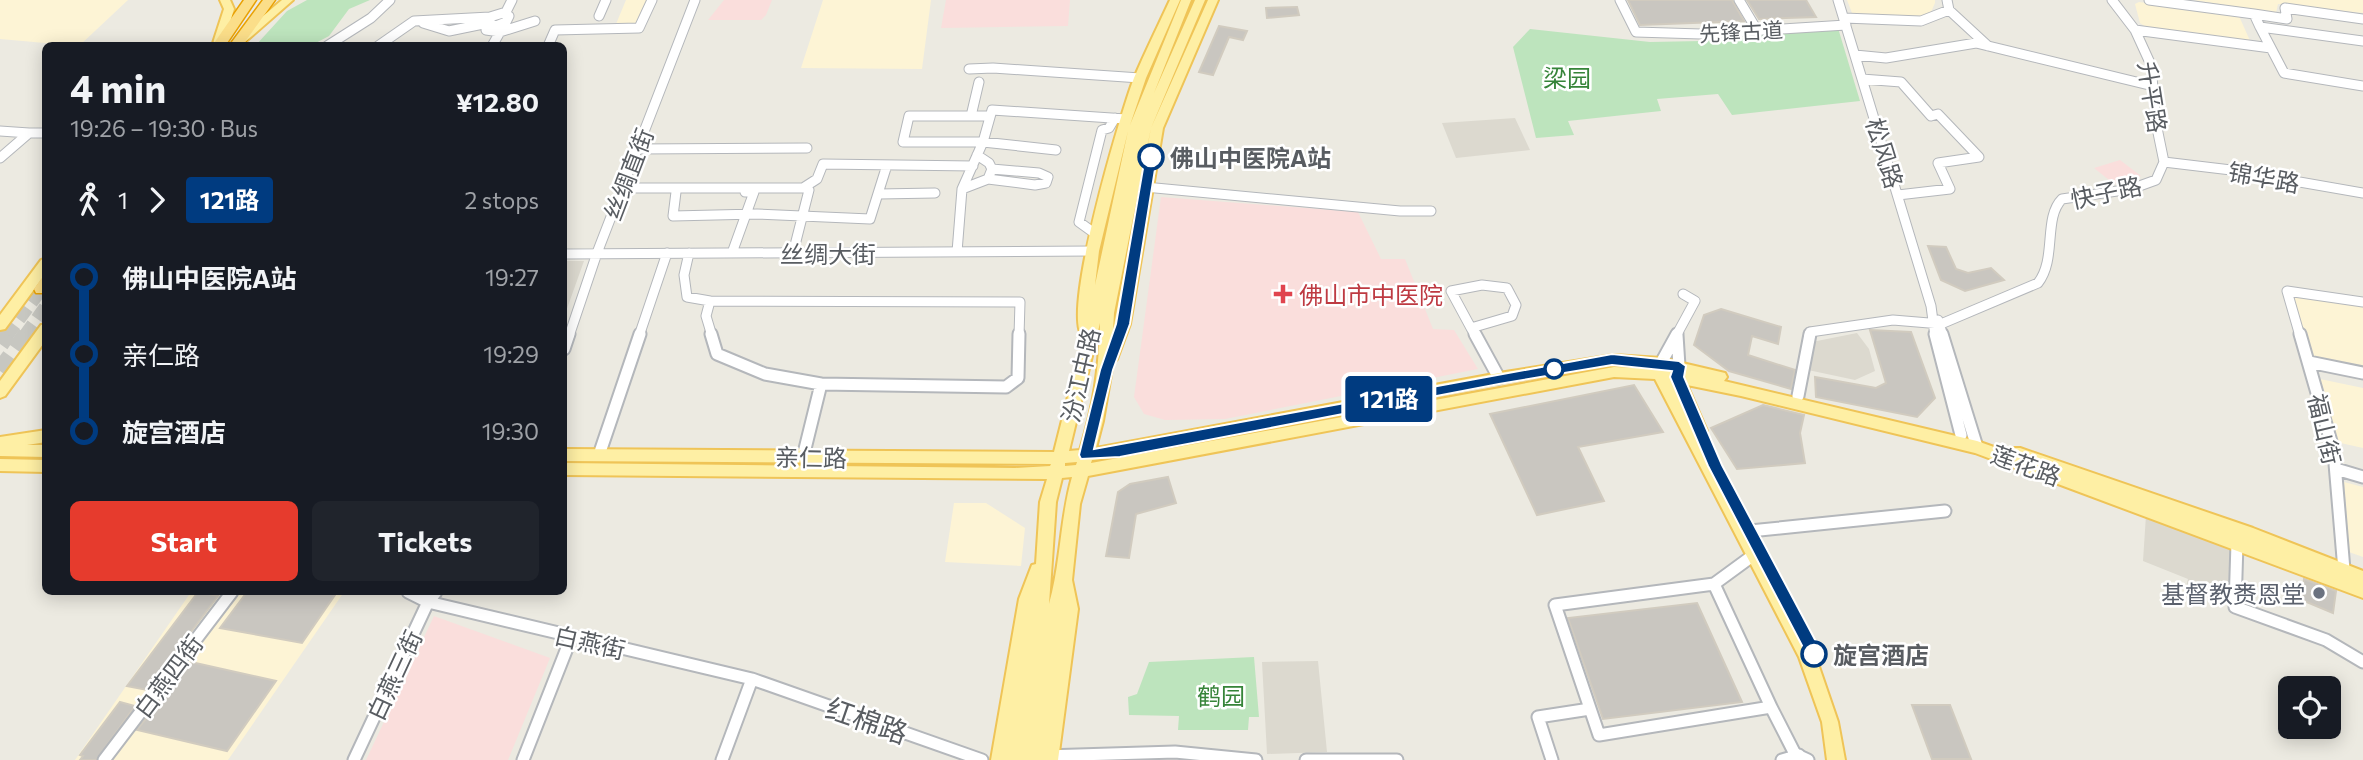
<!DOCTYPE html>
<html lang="en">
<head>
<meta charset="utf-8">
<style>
	body { margin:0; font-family:Commissioner,"Noto Sans SC",sans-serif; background:#20242c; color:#f1f3f6; height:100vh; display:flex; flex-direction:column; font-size:26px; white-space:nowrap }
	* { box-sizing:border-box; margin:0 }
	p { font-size:23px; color:#9ea1a6 }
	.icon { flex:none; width:38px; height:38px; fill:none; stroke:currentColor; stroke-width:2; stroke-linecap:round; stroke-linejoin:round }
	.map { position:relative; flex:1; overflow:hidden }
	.side { position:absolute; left:42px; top:42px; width:525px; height:553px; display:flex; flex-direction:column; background:#171b24; border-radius:10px; box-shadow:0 4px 18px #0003 }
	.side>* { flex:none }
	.badge { padding:0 14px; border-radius:5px; font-size:24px; line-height:46px }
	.fabs { position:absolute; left:2278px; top:676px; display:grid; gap:14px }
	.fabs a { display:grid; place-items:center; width:63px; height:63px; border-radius:10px; background:#171b24; box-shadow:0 4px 18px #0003; font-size:35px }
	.map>.badge { position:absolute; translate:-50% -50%; box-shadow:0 0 0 4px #fff }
	.legs { display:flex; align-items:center; gap:10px; height:77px; padding:0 28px; font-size:23px }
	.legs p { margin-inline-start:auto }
	.headline { display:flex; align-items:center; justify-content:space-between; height:119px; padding:0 28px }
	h1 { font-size:38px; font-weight:700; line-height:52px }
	.cta { display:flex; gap:14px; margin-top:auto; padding:14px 28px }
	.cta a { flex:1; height:80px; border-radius:10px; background:#e63b2d; color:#fff; font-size:28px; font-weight:700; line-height:80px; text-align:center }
	.cta a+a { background:#20242c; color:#f1f3f6 }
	ul { padding:0 28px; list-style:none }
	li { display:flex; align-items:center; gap:24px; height:77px; font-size:26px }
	li i { display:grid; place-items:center; width:10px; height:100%; margin:0 9px; background:currentColor }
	li i::after { content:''; width:18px; height:18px; margin:-9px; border:5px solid; border-radius:50%; background:#171b24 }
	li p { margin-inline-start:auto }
	li:first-child i { background:linear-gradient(#0000 50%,currentColor 0) }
	li:last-child i { background:linear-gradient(currentColor 50%,#0000 0) }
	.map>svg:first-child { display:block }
</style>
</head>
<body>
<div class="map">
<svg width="2363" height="760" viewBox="0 0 2363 760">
	<rect width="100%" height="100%" fill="#eceae1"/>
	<path fill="#fdf4d5" d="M0,0H128L79,46L0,39Z
		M626,0H650L640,24H616Z
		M823,0H931L922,69L801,68Z
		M1847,0H1935V3L1931,12L1919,19L1852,13Z
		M2194,0H2363V13L2278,4L2276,13Z
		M2139,2L2239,16L2251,43L2149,29L2140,23L2135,4Z
		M2292,294L2363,307V369L2313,360Z
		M2320,379L2363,388V448L2336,442Z
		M2344,482L2363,487V557L2349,552Z
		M954,503H986L1025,528L1021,566L945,562Z
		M191,592H344L228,760H75Z"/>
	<path fill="#dcd9cf" d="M1515,118L1530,150L1456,158L1442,123Z
		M564,261H584L564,317Z
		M1857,333L1869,349L1875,371L1855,380L1808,370L1812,342Z
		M2146,515L2233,546L2234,585L2214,580L2212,598L2185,590L2188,579L2143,561Z
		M1318,661L1327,752L1267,754L1262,662Z"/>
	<path fill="#fadedc" d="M724,0H772L766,15L761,20H708Z
		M946,0H1070L1068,26L941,28Z
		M2120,160L2141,176L2114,184L2094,168Z
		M1161,197L1358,212L1381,259H1405L1433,329L1454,330L1478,369L1225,419L1165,420L1144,414L1134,397Z
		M434,616L550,658L508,760H366Z"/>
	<path fill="#bde4bd" d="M307,0H370L349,9L329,36L312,45H256L287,11Z
		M1838,28L1860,101L1732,115L1718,94L1657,99L1661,111L1568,121L1574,135L1536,138L1513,47L1530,29L1650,42L1702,41Z
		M1254,657L1259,717H1249L1248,730H1178L1179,716L1129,715L1128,697L1137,694L1149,662Z"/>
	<path fill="#c9c6c0" stroke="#d1cbbf" stroke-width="2" d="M1628,0H1732L1744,21L1640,25Z
		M1747,0H1806L1816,17L1759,19Z
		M1297,7L1299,15L1267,18L1266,8Z
		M1219,26L1247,31L1243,40L1229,37L1213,75L1199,72Z
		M1928,246L1946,247L1956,269L1968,273L1991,268L2004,280L1965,291L1941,280Z
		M1721,309L1781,327L1778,344L1752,336L1748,355L1795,370L1791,389L1729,371L1694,345L1704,315Z
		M1870,330L1911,332L1935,398L1917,417L1816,397L1815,377L1876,388L1886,383Z
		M1634,385L1663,432L1578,447L1604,501L1537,515L1490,414Z
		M1763,405L1804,415L1800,433L1805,463L1737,469L1711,428Z
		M1168,477L1176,503L1136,514L1129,558L1106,556L1118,492L1130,484Z
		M2304,579L2336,591L2333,613L2302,600Z
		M198,592L218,596L147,690L127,686Z
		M247,592H337L302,643L220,628Z
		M1697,603L1742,702L1603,719L1568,618Z
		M191,662L276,681L227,751L137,730Z
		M120,702L135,706L96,760H80L83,756L80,755Z
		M1912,705H1950L1971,759H1932Z"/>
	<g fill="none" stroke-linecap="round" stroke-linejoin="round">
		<path stroke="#c7c7c1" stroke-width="14" stroke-dasharray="14 7" stroke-linecap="butt" d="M6,336L41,289
			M25,336L46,307"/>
		<path stroke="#c7c7c1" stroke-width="18" stroke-dasharray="18 9" stroke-linecap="butt" d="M0,344L7,334
			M0,371L27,334"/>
		<defs>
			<path id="minor-far1" d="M1620,0L1636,32L1701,34L1846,25
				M1739,0L1757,30
				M1838,0L1931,306L1935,336
				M1947,0L1949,10L1988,46
				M2149,0L2254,14L2260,27L2363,41
				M503,13L509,16L506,22L496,26L488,23L490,17Z
				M505,14L512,0
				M2254,14L2287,19L2285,8L2363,19
				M599,16L606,0
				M1844,18L1921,21L1949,10
				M423,23L449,31L488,23
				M492,25L486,30L500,32L535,21
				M2260,27L2284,73L2363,86
				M2135,30L2271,48
				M327,46L371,18L390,0
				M378,46L414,21L490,17
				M492,46L500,32
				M548,46L555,30L639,28L652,0
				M1855,55L1886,58L1976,43L2153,86
				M969,69L993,68L1140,78
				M1862,79L1901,82L1931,116L1938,114L1979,157L1938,163L1950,189L1898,195
				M971,116L979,82
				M990,116H909L903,142H983L1056,150
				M0,131L29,133
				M638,149L807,148
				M0,158L29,133H46
				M2164,162L2231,170L2363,193
				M988,179L1035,185L1046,183L1048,177L1039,173L992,169
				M1145,187L1400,211H1431
				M623,188H803L817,179L823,164L973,166
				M962,189L988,179L992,169L989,163L977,155
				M676,192L673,216L757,214L870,219L887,165
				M879,194L935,193
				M1097,235L1079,222L1102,130L1109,128L1115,118
				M957,252L962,189L983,142L992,110L1126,119
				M689,253L684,275L687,297L710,301L706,316L712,336
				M732,253L754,192H745
				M793,253L809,190
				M564,254L1093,251
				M1482,285L1507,288L1516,305L1512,316L1471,328L1451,291Z
				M710,301L1020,302L1019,336
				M1938,320L1943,336
				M1471,328L1476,336
				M569,336L597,253L695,0
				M639,336L667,253
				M1676,336L1695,301L1683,294
				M1809,336L1810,332L1893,320L1941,324L2038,283C2057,259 2043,218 2062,199L2131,189L2156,180L2164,162L2156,123L2151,65L2135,30L2112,0
				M2300,336L2287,291L2363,302"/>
			<path id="minor" d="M711,334L717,354L765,374L821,384L803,457
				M1475,334L1499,378
				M1935,334L1961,435
				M1942,334L1977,447
				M2300,334L2334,452L2344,570
				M1677,335L1679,366
				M564,349L569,334
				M2309,362L2363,373
				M1661,363L1677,334
				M821,384L1006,387L1018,378L1019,334
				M1798,396L1810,334
				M599,455L640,334
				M2336,469L2363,477
				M1750,531L1945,511
				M2237,543L2235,607L2326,640L2363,662
				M1755,554L1714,584L1555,605L1599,735L1771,707L1795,754L1808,760
				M1714,584L1771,707
				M408,592L428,602L752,679L982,760
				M1045,756L1175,752L1256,760
				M104,760L232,592
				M354,760L428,602L436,592
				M523,760L571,638
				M722,760L752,679
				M1306,760H1397
				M1552,760L1538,717L1590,709
				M1782,760L1799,755"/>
			<path id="major" d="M220,0H230L234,9L223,46H212L224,9Z
				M282,0H293L245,42H237V38Z
				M1170,0H1180L1146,78L1130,125L1181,0H1191L1154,93L1195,0H1205L1151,128L1114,313L1113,331L1151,128L1208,0H1218L1163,128L1130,324L1117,359L1113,363L1103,421L1096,448L1499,373L1613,355L1661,358L1725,373L1727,377L1724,381L1977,441L2008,452L2010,448H2020L2253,528L2363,571V598L1975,453L1741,396L1687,385L1707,431L1705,435L1699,437L1815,655L1838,722L1845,760H1827L1822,722L1799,657L1655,379L1614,377L1088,476L1080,504L1072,580L1078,609L1058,760H991L1019,599L1032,565L1036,564L1040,502L1047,479L564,475V463L1015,468L1050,466L1051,464L564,461V449L1054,452L1083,337C1060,316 1121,112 1134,78C1145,52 1158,26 1170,0ZM1128,131L1095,285L1099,251ZM1100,323C1099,370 1094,404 1080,450L1069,451ZM1613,365L1661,368L1676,372L1659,369L1614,367L1091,463L1092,460L1120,457L1499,383ZM1077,462L1076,465L1065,466V463ZM1072,477C1060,519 1061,562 1049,604L1056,502L1062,478Z
				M46,258V273L5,329L0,330V315L41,260Z
				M46,324V340L5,396L0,398V381L41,325Z
				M46,430V442L27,445H46V457L0,456V437Z
				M0,459L46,460V472L0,471Z"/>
			<path id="highway" d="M244,0H256L225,46H212Z
				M263,0H275L242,46H229Z
				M46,278V293H36L34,289L41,279Z"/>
		</defs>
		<use href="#minor-far1" stroke="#b4b7bb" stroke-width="11"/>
		<use href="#minor" stroke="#b4b7bb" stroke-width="15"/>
		<use href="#major" stroke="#efc457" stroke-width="4"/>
		<use href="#highway" stroke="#e9a104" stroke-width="3"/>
		<use href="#minor-far1" stroke="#fff" stroke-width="9"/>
		<use href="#minor" stroke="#fff" stroke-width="11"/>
		<use href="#major" fill="#feefa4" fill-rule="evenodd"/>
		<use href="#highway" fill="#fbde89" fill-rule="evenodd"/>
	</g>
	<path fill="#003b80" stroke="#fff" stroke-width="2" d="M1151,153L1157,157L1130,324L1113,370L1094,449L1612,354L1679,361L1686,366L1684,377L1722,465L1820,649L1822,654L1820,659L1814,661L1809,659L1708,466L1670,377L1672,371L1612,365L1499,384L1120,457L1081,459L1079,455L1100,370L1116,324L1145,157Z"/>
	<g fill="#fff" stroke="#003b80" stroke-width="3.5">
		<circle cx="1151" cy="157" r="12"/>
		<circle cx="1554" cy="369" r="9"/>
		<circle cx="1814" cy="654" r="12"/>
	</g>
	<path fill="#e0444e" stroke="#fff" stroke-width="2.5" d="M1279.5 283.5h7v7h7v7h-7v7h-7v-7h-7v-7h7z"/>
	<circle fill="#6b7280" stroke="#fff" stroke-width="2.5" cx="2319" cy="593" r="7"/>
	<g text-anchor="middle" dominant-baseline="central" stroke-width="5" stroke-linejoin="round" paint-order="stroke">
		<g font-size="21" fill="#595d62" stroke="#fff">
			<text transform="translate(1741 31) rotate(-3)">先锋古道</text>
		</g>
		<g font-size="24" fill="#368439" stroke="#fff">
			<text x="1567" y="77">梁园</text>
			<text x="1221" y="695">鹤园</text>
		</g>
		<g font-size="24" fill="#595d62" stroke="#fff">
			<text transform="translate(2153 97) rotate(81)">升平路</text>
			<text transform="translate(1885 153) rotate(73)">松风路</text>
			<text transform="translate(628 174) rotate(-69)">丝绸直街</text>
			<text transform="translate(2264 177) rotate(10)">锦华路</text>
			<text transform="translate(2106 192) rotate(-12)">快子路</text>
			<text x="828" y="253">丝绸大街</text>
			<text transform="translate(1080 375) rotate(-77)">汾江中路</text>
			<text transform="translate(2325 429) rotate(77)">福山街</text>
			<text transform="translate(811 457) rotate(1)">亲仁路</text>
			<text transform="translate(2026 465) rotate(20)">莲花路</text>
			<text transform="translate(590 642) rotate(13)">白燕街</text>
			<text transform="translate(394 675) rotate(-65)">白燕三街</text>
			<text transform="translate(168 676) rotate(-53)">白燕四街</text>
		</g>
		<g font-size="24" font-weight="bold" fill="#595d62" stroke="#fff" text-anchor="start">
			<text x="1170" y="157">佛山中医院A站</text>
			<text x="1833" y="654">旋宫酒店</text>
		</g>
		<g font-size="24" fill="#be3a42" stroke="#fff" text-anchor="start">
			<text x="1299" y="294">佛山市中医院</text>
		</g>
		<g font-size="24" fill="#5b616d" stroke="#fff" text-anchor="end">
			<text x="2305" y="593">基督教赉恩堂</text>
		</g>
		<g font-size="28" fill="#595d62" stroke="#fff">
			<text transform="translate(867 720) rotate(19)">红棉路</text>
		</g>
	</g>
</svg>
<div class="fabs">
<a><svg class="icon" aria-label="locate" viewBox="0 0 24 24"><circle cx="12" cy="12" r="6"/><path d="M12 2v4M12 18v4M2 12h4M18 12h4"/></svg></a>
</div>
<b class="badge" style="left:1389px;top:399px;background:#003b80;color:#fff">121路</b>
<section class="side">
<div class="headline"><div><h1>4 min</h1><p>19:26 – 19:30 · Bus</p></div><b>¥12.80</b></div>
<div class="legs"><svg class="icon" aria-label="walk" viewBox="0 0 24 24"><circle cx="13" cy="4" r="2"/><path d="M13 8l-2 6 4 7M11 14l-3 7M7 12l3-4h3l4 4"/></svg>1<svg class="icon" aria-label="forward" viewBox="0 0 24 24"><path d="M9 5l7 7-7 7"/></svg><b class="badge" style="background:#003b80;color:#fff">121路</b><p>2 stops</p></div>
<ul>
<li><i style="color:#003b80"></i><b>佛山中医院A站</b><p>19:27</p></li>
<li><i style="color:#003b80"></i><span>亲仁路</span><p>19:29</p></li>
<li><i style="color:#003b80"></i><b>旋宫酒店</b><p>19:30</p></li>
</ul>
<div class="cta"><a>Start</a><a>Tickets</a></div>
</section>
</div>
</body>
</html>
